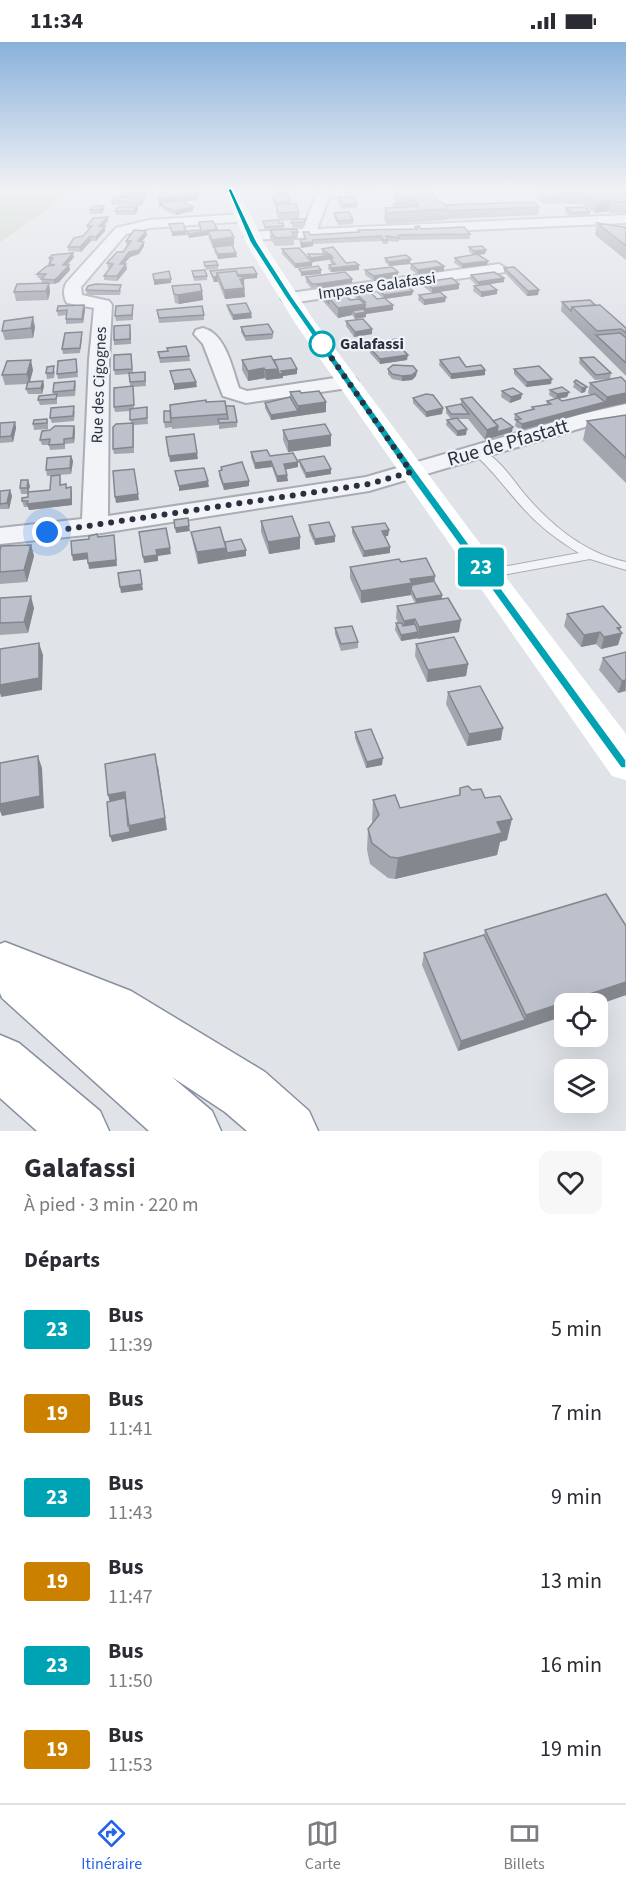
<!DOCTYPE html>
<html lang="fr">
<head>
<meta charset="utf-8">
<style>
	body { margin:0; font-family:"Source Sans 3",sans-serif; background:#f7f7f7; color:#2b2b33; height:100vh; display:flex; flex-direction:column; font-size:22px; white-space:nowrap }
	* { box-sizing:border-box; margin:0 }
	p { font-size:20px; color:#7c7c81 }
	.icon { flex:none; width:33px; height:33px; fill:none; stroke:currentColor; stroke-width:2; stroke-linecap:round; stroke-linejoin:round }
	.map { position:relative; height:1089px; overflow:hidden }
	.drawer { display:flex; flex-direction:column; background:#fff; flex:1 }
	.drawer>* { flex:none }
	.badge { padding:0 12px; border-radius:4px; font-size:21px; line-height:39px }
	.fabs { position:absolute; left:554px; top:951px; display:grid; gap:12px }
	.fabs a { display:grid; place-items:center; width:54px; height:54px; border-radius:12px; background:#fff; box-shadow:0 6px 24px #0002; font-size:30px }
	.you { position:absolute; width:30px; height:30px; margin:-15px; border:4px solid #fff; border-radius:50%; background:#1a73e8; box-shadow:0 0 0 9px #1a73e833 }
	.map>.badge { position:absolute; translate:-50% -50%; box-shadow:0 0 0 3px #fff }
	h2 { padding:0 24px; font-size:22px; line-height:54px }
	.round { display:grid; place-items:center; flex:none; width:63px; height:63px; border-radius:12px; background:#f7f7f7 }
	.summary { display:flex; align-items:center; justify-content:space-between; height:102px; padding:0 24px }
	h1 { font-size:28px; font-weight:700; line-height:45px }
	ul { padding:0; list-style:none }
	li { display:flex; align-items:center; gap:18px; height:84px; padding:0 24px }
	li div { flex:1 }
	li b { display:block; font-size:22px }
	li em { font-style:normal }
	li .badge { min-width:66px; font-weight:700; text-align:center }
	.status { display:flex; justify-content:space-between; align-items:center; height:42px; padding:0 30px; background:#fff; direction:ltr }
	.status svg { height:16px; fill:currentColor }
	.menu { display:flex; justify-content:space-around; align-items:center; height:84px; border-top:2px solid #e1e1e2; background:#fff; font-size:16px; color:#7c7c81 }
	.menu a { display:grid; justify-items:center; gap:3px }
	.menu .current { color:#2563eb }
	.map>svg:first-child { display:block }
</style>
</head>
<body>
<div class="status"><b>11:34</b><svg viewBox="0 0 49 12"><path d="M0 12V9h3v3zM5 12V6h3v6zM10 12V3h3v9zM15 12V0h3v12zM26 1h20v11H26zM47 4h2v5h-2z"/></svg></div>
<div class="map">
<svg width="626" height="1089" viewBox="0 0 626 1089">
	<rect width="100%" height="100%" fill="#e0e3e8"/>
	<path fill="#c4d2c1" d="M0,148H76L0,200Z"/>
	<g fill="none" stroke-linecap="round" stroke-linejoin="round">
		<defs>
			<path id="service" d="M478,407C498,413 514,440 527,455C553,485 587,512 626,520V528L590,517L486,536L481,535L479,532L481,529L486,528L579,511C559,499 540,485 524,467C507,449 494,429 474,412V408Z"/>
			<path id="minor" d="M318,148H332L317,187L626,173V181L251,198L244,194L251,190L303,187Z
				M243,172L248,173L250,176L248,179L149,186L126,192L81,245L82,253L109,259L112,263L109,318L108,474L366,435L582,372L626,362V376L595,382L369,449L95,492L0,502V486L82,477L89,318L94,266L67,261C63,255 63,246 67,240L116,186L149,178Z
				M499,222L507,227L505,230L290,261L284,260L281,256L284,252L290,251Z
				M203,286C226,292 232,326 239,346L247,349L348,334L355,336L358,340L355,344L348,346L246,361L223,354L203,302L194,292L196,288Z"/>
			<path id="trunk" d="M5,900L131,949L265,1030L309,1069L318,1089H247L225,1070L172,1035L212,1069L221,1089H149L2,956L0,951V902Z
				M0,993L19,1001L100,1069L109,1089H37L0,1056Z"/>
		</defs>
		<use href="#service" stroke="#a9adb5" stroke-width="2"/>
		<use href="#minor" stroke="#a9adb5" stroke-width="4"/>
		<use href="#trunk" stroke="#888f9f" stroke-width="3"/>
		<use href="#service" fill="#f2f4f7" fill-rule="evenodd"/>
		<use href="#minor" fill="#f2f4f7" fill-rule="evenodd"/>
		<path fill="#fff" fill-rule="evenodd" d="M223,148H239L265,203L313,277L469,487L626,692V738L612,734L295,281L247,203Z"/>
		<use href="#trunk" fill="#fff" fill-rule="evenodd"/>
	</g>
	<path fill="#a3a6af" d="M122,148H148V150L143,156L144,159L140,164L112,163V159L120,155V151Z
		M274,148H290V151L275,152Z
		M345,148H370V151L347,152Z
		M387,148H411L388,149Z
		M537,148H626V171H611L609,169L595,171L582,162H567L566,161L543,162L536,155Z
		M395,150L438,160L445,164L539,165L538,173L447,177V178L387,182L384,177L385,166L394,165V162H396L395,160Z
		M200,152L199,157L183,160L193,165V169L176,173L165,169L162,164L159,165L158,157Z
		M272,153L290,159V162L299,170V177L306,181L304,185H292L293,178L279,179L276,170V164H275L272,156Z
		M338,155L357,162V166L342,167L338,159Z
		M104,164V168L101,172H90V168Z
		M566,166L590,170V174L570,175L565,170Z
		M115,169H138L134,173H116Z
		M334,171L353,178V182L338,183L334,175Z
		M108,175V179L103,184H105V189L96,199H91L81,210L68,209V205L83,194L89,188H88L87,184Z
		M263,179L279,181L284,184V187L298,190V198H294V203L275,204L270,196V189H265Z
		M199,180L217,187L234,203H232L237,215L218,217L214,209V206H213L209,197L208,193L189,196L187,193V189L200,188Z
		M597,181L626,186V218L595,193Z
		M415,185L421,187L470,192V197L399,198V200L388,199V202H383L381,199L313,202V204L301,206L300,202V198L304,197L303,190L310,193L358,190V188L415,187Z
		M146,189L147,193L142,200L144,204L139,212L130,215L124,222L127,227L117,239L104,238V234L110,226H108L107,221L123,210L128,203H126V199Z
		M469,205L486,208L485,212L477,213L488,219L487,223L462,226L454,221L455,216L473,213L469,209Z
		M282,207L308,215V212H323L322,211V207L359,228L331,230L328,227L329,223H332L330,220V218L312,220V224L295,226L282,212Z
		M74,215L67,223L70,228L59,240L54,242H49L50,250L48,258L16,259L14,250L42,241L41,237L42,236H38L37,232L50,223V221H49V216Z
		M385,216L410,222L389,224L385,220Z
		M204,220L218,223V227L206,228Z
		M411,222L444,229L417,232L410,227Z
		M504,226L538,253L527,254L504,230Z
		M365,228L398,235L374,239L365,233Z
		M192,229L207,234V238L194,239Z
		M210,229L257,236L244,237L245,255L225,257L218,240H214L211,233Z
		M471,233L504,240L490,242L497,252L481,255L473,249L474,244H477L470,237Z
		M306,235L352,241L312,247L306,240Z
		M425,240L459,242V247L432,251L424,245Z
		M172,244L202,249L203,258L179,262L175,261Z
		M378,246L413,249L412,253L385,257L393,268L366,272V275L355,277L352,273L338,276L322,258V254L350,258L357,257L354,254V250L377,257L383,256L377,251Z
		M86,248H121L120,253H87Z
		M419,253L446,255L445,260L424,263L418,258Z
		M562,260L595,263L626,286V334L561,269Z
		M84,263L85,268L83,281L66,282V273L58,274L57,269Z
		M227,263L252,276L233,278L228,268Z
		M133,268V278L116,279L115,274Z
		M157,268L204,273V278L159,281Z
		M346,279L372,292L354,295L346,284Z
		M35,285L33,296L5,298L2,289Z
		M241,285L273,290V295L272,297L246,299L241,290Z
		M131,288V302L114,303V298Z
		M82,295L80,311L63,312L62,307Z
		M384,299L399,300V304L407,318L380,322L370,311V306L384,304Z
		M158,310L189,314L190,319L160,321Z
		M131,312L133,331L145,330L146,344L133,345L134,366L147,371L148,382L134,383V411L114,412L113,407L131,381L130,369L115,370L114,365L130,344L129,332L115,333L114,328Z
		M580,316L611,331L610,337L595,338L579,321Z
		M76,317L78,335L58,337L57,332Z
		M242,318H274L297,332L283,334V336L266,338L265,336L248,339L242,328Z
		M440,318L466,325L485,328V333L451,337L439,323Z
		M388,327L417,329L416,334L412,338L402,339L392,337L388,332Z
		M514,327L551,342L526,345L514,332Z
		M33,328L30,340L43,339L44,344L42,352H28L26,347L27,342L5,343L2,333Z
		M55,329L54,336L47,337L46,331Z
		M576,338L585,350L581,351L573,345Z
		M75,339L76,344L75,354L57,355V362L40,363L38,358L54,353L53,350Z
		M626,340V361L604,365L521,388L515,384L516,379L514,378L515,372L531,368L532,365L546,363L547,359L555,357L549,353L550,348L569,350L567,355L559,357L562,359L590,353L588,351L590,341Z
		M502,349L521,357L510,361L501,355Z
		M290,350L301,351L326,370L271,378L265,366V361L290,355Z
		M413,356L443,366L442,372L426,375L413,361Z
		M461,357L493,379L512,390L485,398L468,377H458L466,393L457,394L446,383L447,378L451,377L446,371V365L461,362Z
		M206,360L226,364L237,380V385L219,387V383L172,387V385L165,386L164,380L170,369Z
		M75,369L74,379L52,381L50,376Z
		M626,373V441L583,398L587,379Z
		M47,377L48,383V387L34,388L33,382Z
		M15,380L16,386L13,400L0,401V381Z
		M74,384L75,390L74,401L65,402V407L50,408L49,403H42L40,398Z
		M283,388L331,393V404L288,410L283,398Z
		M251,410L270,414L298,425L285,427L288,439L277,440L272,425L255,427L251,415Z
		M71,414L73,419L71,432L47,434L46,428Z
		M299,418L331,427V432L306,436L300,424Z
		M221,425L249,439V444L224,448L219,434V429L222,428Z
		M60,433L61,443L67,446L72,451V463L29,468L28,465H24L22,459L28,455V452H21L20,446L30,444L28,450L50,448Z
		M10,448L12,454L9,467H0V449Z
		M261,479L300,495V507L269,512L261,490Z
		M309,483L335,500L315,503L309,489Z
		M352,485L389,488L388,494H385L390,505V511L363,515L352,491Z
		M191,490L225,500L246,508V514L198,522L193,501Z
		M31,503L34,514L27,540L0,542V508Z
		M401,520L434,539L442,553V557L459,590L401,599L395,588L396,581H398L396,576L397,564L415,561L411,553L361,561L350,536V525Z
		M0,556L34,566L28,591L0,593Z
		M567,572L620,589L618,603L601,607L596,602L581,605L564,584Z
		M335,586L358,600V606L341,609L335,592Z
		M416,602L468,622L466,634L427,640L415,614Z
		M626,610V650L625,649L618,651L599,628L603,616Z
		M448,650L501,698L467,704L446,662Z
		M355,690L382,723L366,726L355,696Z
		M460,746L507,798L500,800L497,813L395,837L388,836L370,822L367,808L368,787L373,781L372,779L373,758L400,766L459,753Z
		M626,884V953L597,963L564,962V974L458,1009L422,923L424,911L484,893L485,888Z"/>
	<path fill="#84878e" d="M146,148H148V150L143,156V152Z
		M200,148L199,157L164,164L161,161L162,164L159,165L158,157Z
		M144,156V159L140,164V160Z
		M611,158L609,169L595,171L597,160Z
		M104,164V168L101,172L100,168Z
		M137,165L138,169L134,173V169Z
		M193,165V169L176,173L175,169Z
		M108,175V179L100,188L99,184Z
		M105,184V189L96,199V195Z
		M146,189L147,193L138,204V199Z
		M186,189L187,193L172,194V190Z
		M208,189V193L189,196V192Z
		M90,194L91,199L81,210L80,205Z
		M234,195V203L213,206L212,198Z
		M144,200V204L139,212L130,215L121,226L120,222L129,210Z
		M313,200V204L301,206V201Z
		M486,208L485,212L473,213L474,209Z
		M73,211L74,215L64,227L63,223Z
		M236,211L237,215L218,217V212Z
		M331,213V217L312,220V224L295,226V222L311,220V216Z
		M411,217L410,222L389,224V220Z
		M488,219L487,223L462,226V222Z
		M126,222L127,227L117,239V234Z
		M69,223L70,228L59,240L54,242V238Z
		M359,223V228L331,230V226Z
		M444,224V229L417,232L418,228Z
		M321,228V232L301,234V230Z
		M398,230V235L374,239V234Z
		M257,232V236L244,237V246L219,235Z
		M213,235H217L218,240H214Z
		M504,236V240L478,244V240Z
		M171,237V241L154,243V238Z
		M352,237V241L317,247V242Z
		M49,241L50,250L48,258L46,249Z
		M459,242V247L432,251V246Z
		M244,246L245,255L225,257L224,248Z
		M497,248V252L481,255V250Z
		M539,248L538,253L527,254L528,249Z
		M202,249L203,258L179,262L178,253Z
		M413,249L412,253L384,257V253Z
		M446,255L445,260L424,263V258Z
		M365,262V271V267L393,263V268L366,272V275L355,277V272L352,269V273L338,276V266Z
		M84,263L85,268L83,281L82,277Z
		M251,271L252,276L233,278V273Z
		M33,275L35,285L33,296L31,286Z
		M372,287V292L354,295L355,290Z
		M408,313L407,318L380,322V317Z
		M31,318L33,328L29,342L27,332Z
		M264,326L265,336L248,339V329Z
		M278,327L281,329L297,327V332L283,334V336L266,338L265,328Z
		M485,328V333L451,337V332Z
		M417,329L416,334L412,338L402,339V334Z
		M552,337L551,342L526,345L527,340Z
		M43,339L44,344L42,352L41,346Z
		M196,340L197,345L174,348V342Z
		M587,345L585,350L581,351L582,346Z
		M569,350L567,355L556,357L557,352Z
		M626,351V361L604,366L521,388L522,382L605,360L607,355Z
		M522,352L521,357L510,361L511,355Z
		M326,360V370L298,374V364Z
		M443,366L442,372L426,375V370Z
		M298,369V374L271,378V373Z
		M15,380L16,386L13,400L11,394Z
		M74,384L75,390L74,401L73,396Z
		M498,384L513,385L512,390L485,398L487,388Z
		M467,387L466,393L457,394V389Z
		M331,393V404L288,410V399Z
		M197,411L198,417L170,420L169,414Z
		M71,414L73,419L71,432L70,426Z
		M271,419L272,425L255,427V421Z
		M298,420V425L284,428V422Z
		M134,427L139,458L116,461L115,455Z
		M331,427V432L306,436V431Z
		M287,433L288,439L277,440V434Z
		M28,438L30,444L28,452L27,446Z
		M208,439L209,445L179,449V444Z
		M249,439V444L224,448L223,442Z
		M71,445L72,451V463L29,468L27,462Z
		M10,448L12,454L9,467L7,461Z
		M189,484L190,489L176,491L175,486Z
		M389,488L388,494L382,495V489Z
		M114,493L117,524L89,527L88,521Z
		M335,494V500L315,503V497Z
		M300,495V507L269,512L268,500Z
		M31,503L34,514L27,540L24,528Z
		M390,505V511L363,515L364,509Z
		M170,506L171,512L158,514V519L144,521L143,515L156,508Z
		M226,506L227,517L198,522L197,510Z
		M246,508V514L227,517V511Z
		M87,511L89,517L73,519L72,513Z
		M435,534L434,545L411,547V553L361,561V549L410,537Z
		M142,542L143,548L121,551L120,545Z
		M442,553L441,559L416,563V557Z
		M31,554L34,566L28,591L24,580Z
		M415,577L414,589L403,590L404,579Z
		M461,578L459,590L418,597L419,585Z
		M621,585L619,592L622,591L618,603L601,607L604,595L617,586Z
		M418,590V596L401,599V593Z
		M600,590L596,602L581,605L584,593Z
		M39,601L43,613L42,648L1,655L0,651V643Z
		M468,622L466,634L427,640L428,628Z
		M626,638L625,649L618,651L622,639Z
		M503,686L501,698L467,704L469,692Z
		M38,714L42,726L44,766L2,774L0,769V762Z
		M383,716L382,723L366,726L367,720Z
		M158,724L167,788L112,800L110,794L111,765L108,753Z
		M512,777L507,798L500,800L497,813L395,837L398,816L497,780Z
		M626,940V953L597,963V962H564V974L458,1009L461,999L525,978L526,973Z"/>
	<path fill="#bdc1cb" stroke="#84878e" stroke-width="1.5" d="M122,148H146L143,152L120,151Z
		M162,148H198V150L158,157Z
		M538,148H565L564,151L567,153L544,154Z
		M565,148H626V160H614L611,158L597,160L584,151H569Z
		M410,149L432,150L438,160H442L448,167L387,171L385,166L419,164L412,155H401L395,150Z
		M286,152L290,159L275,160L272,153Z
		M116,155L144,156L140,160L112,159Z
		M338,155H353L357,162L342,163Z
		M179,158L193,165L175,169L164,165L161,161Z
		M534,160L539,165L447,169L448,167L445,163Z
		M276,162H296L299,170L278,171Z
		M394,162H412L413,164L396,165Z
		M93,164H104L100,168H90Z
		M119,165H137L134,169H115Z
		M585,165L590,170L571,171L566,166Z
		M349,170L353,178L338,179L334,171Z
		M108,175L99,184H105L96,195L90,194L80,205H68L74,196L83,194L90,186L92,184H87L93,176Z
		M293,177H306L304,180L291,181Z
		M278,178L279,181H283L284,184L265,185L263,179Z
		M213,179L217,187L189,192L187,189L201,188L199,180Z
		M183,181L186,189L172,190L169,182Z
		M597,181L624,185L626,186V204Z
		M419,184L421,187L464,185L470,192L398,193L399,196L386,194L388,198H383L381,194L313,198V200L301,201L300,198L306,197L303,190H309L310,193L359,190L358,188L417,187L415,185Z
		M296,187L298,190H292L294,195L275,196L270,188Z
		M134,188L146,189L138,199L144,200L139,208L129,210L120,222H126L117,234H104L113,222L107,221L117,210H123L131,199H126Z
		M230,188L234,195L212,198L208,189Z
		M232,203L236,211L218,212L214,205Z
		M482,204L486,208L474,209L469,205Z
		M333,205L346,221L355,220L359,223L331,226L329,223L335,222L330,216H333L331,213L311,216L308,212H329L322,207Z
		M299,206L312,220L295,222L282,207Z
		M73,211L63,223H69L58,235L54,238L41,237L46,232H37L47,224L55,223L49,222L53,216H49L52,213Z
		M477,212L488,219L462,222L455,216Z
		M406,213L411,217L389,220L385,216Z
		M216,219L218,223L205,224L204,220Z
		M436,219L444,224L418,228L411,222Z
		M318,224L321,228L301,230L299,227Z
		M253,225L257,232L238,233L236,229L217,231V235H213L210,229Z
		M392,225L398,230L374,234L365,228Z
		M514,225L539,248L528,249L504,226Z
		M205,228L207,234L194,235L192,229Z
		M169,229L171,237L154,238L153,232Z
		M236,229L238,234L243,235L244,237H240L244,246L224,248L217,231Z
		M345,230L352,237L317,242H312L306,235Z
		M494,230L504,236L478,240L471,233Z
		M452,236L459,242L432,246L425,240Z
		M49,241L46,249L14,250L17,242Z
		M96,242L121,243L119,249L86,248L88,244Z
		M200,242L202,249L178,253L174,252L172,244Z
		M405,242L413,249L384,253L378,246Z
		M489,242L497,248L481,250L474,244Z
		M368,248L377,257L384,256L393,263L365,267V262L363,260H365L354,250Z
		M440,250L446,255L424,258L419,253Z
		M343,251L345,254L329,256V261L322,254Z
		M346,254L350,258L359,257L365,262L338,266L329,256Z
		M590,258L595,263L572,265L571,269L562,260Z
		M246,261L251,271L233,273L227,263Z
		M84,263L82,277H66L67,268L57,269L58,264Z
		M133,263L132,273L115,274L116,264Z
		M600,263L626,286V291L621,287L597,289L572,265Z
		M202,264L204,273L159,276L157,268Z
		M363,267L366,270L355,272L352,269Z
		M33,275L31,286L2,289L4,279Z
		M363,277L372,287L355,290L346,279Z
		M268,282L273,290L272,292L245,294L241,285Z
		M130,283V297L114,298V284Z
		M82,290L80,306L62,307L65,291Z
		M620,291L626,296V321L596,293Z
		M396,297L399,300L396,301L408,313L380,317L370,306L388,304L384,299Z
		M186,304L189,314L160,316L158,310L168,309L167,306Z
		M131,312L132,327L114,328V313Z
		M271,314L278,327L265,328L264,326L248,329L242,318Z
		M459,315L466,325L481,323L485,328L451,332L440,318Z
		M594,315L611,331L596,333L580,316Z
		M291,316L297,327L281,329L283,331L279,332L278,327L274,318Z
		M76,317L77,330L57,332L58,319Z
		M31,318L27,332L2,333L7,319Z
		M393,323L413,324L417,329L412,333L402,334L392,332L388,327Z
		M54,324L53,331H46L47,325Z
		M539,324L552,337L527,340L514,327Z
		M190,327L196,340L174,342L170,329Z
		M145,330V339L130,340L129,331Z
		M621,335L626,340V351L607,355L590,341Z
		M576,338L587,345L582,346L574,340Z
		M43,339L41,346L26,347L28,340Z
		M75,339L74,348L53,350L54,341Z
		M133,344L134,363L114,365V346Z
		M562,345L569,350L557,352L550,348Z
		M513,346L522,352L511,355L502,349Z
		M300,349L301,351L319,349L326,360L298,364L290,350Z
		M57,352L56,357L38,358L39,354Z
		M426,352L433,353L443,366L426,370L413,356Z
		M595,352L605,360L522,382L516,378L521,377L515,372L534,367L532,365L551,362L547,359L558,356L562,359Z
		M290,355L298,369L271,373L265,361Z
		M472,355L498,384L487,388L461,357Z
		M206,358V360L225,359L227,372L171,376L170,363Z
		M461,362L469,372H451L446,365Z
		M74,364L73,374L50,376L51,366Z
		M226,364H234L237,380L219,381L218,377H228Z
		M147,365V376L130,378V367Z
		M164,369H170L171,380H164Z
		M626,373V416L587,379Z
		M457,376L467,387L457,389L447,378Z
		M501,376L513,385L497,390L498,384L493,379Z
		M47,377V381L33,382L34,378Z
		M15,380L11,394L0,395V381Z
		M133,381V405L113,407V385L116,382Z
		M325,382L331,393L288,399L283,388Z
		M55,384H74L73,396L64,397V402L49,403L50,397L40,398L42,389L50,388Z
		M194,392L197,411L169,414L166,395Z
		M267,408L270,414L293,411L298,420L284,422L287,433L277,434L271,419L255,421L251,410Z
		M71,414L70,426L46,428L47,416Z
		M324,414L331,427L306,431L299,418Z
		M242,420L249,439L223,442L219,429L222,428L221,425Z
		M204,426L208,439L179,444L175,429Z
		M134,427L138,452L115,455L113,429Z
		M60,433V443L66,442V446L71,445V457L27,462L28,459H22V456L28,455V450L50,448L51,434Z
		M21,438H28L27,446H20Z
		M10,448L7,461L0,462V449Z
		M292,474L300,495L268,500L261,479Z
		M188,476L189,484L175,486L174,478Z
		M329,480L335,494L315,497L309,483Z
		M385,481L389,488L382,489L390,505L364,509L352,485Z
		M220,485L226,506L197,510L191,490Z
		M166,486L170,506L156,508L157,513L143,515L139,490Z
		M97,492L98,495L114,493L116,518L88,521L87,511L72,513L71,499L89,497V494Z
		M241,497L246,508L227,511L225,500Z
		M31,503L24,528L0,530V508L1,504Z
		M426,516L435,534L410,537L412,541L361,549L350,525L399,517L401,520Z
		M140,528L142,542L120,545L118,531Z
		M434,539L442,553L416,557L411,547L412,543Z
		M31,554L24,580L0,581V556Z
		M448,556L461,578L419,585L415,577L404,579L397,564Z
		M603,564L621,585L617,586L622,591L604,595L600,590L584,593L567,572Z
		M396,581H402L403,584L415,582L418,590L401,593Z
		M352,584L358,600L341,602L335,586Z
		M454,595L468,622L428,628L416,602Z
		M39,601V636L0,643V607Z
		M626,610V638L622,639L603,616Z
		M480,644L503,686L469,692L448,650Z
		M371,687L383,716L367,720L355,690Z
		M155,712L165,776L128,784L125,750L108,753L105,722Z
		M38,714L40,754L0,762V721Z
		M468,744L472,748L481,747L485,756L500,754L512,777L497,780L502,791L398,816L390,815L372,801L368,787L379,773L373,758L395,753L400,766L460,753V746Z
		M125,756L130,790L110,794L107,760Z
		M606,852L626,884V940L526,973L485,888Z
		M484,893L525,978L461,999L424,911Z"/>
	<linearGradient id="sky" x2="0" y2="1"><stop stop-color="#89b2db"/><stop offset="0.49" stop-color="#f1f2f5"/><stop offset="1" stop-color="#f1f2f5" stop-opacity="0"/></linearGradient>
	<rect width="626" height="301" fill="url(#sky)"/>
	<path fill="#00a3b4" stroke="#fff" stroke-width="1.5" d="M231,146L257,200L293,256L415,428L626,718V726H621L408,432L286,256L250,200L228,148Z"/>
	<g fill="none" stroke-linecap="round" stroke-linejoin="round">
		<path stroke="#29303f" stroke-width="6" stroke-dasharray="0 10.8" d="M47,490L369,442L411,430L322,302"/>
	</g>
	<circle fill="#fff" stroke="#00a3b4" stroke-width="3" cx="322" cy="302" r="12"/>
	<g text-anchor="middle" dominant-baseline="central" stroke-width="4.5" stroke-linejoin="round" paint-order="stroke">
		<g font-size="16" fill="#29303f" stroke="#eff2f6">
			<text transform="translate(377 244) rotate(-8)">Impasse Galafassi</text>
			<text transform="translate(99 343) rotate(-88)">Rue des Cigognes</text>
		</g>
		<g font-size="16" font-weight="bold" fill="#29303f" stroke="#eff2f6" text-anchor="start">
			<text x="340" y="302">Galafassi</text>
		</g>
		<g font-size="20" fill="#29303f" stroke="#eff2f6">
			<text transform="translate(508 401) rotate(-16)">Rue de Pfastatt</text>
		</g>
	</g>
</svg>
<div class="fabs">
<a><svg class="icon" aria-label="locate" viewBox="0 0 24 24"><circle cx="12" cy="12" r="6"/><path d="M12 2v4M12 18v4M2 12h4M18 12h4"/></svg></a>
<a><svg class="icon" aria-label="layers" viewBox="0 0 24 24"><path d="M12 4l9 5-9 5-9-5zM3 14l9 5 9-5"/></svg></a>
</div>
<div class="you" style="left:47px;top:490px"></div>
<b class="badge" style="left:481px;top:525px;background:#00a3b4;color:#fff">23</b>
</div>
<section class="drawer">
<div class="summary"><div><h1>Galafassi</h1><p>À pied · 3 min · 220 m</p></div><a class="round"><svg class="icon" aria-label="heart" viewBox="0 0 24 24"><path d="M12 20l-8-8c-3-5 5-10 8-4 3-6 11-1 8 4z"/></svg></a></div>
<h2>Départs</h2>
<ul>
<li><span class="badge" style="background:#00a3b4;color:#fff">23</span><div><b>Bus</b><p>11:39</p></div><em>5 min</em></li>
<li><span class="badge" style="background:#cc8000;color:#fff">19</span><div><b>Bus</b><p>11:41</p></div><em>7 min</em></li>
<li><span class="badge" style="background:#00a3b4;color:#fff">23</span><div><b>Bus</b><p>11:43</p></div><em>9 min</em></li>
<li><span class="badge" style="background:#cc8000;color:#fff">19</span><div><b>Bus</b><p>11:47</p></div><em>13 min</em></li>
<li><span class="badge" style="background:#00a3b4;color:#fff">23</span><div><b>Bus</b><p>11:50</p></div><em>16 min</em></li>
<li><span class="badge" style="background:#cc8000;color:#fff">19</span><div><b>Bus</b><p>11:53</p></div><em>19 min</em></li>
</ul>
</section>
<nav class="menu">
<a class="current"><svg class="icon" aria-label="directions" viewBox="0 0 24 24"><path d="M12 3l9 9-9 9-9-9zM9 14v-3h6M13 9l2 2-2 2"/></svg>Itinéraire</a>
<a><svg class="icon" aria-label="map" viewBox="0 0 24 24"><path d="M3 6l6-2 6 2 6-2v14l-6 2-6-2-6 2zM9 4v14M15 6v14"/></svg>Carte</a>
<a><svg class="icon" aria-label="tickets" viewBox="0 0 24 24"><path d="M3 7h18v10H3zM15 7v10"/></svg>Billets</a>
</nav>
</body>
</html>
